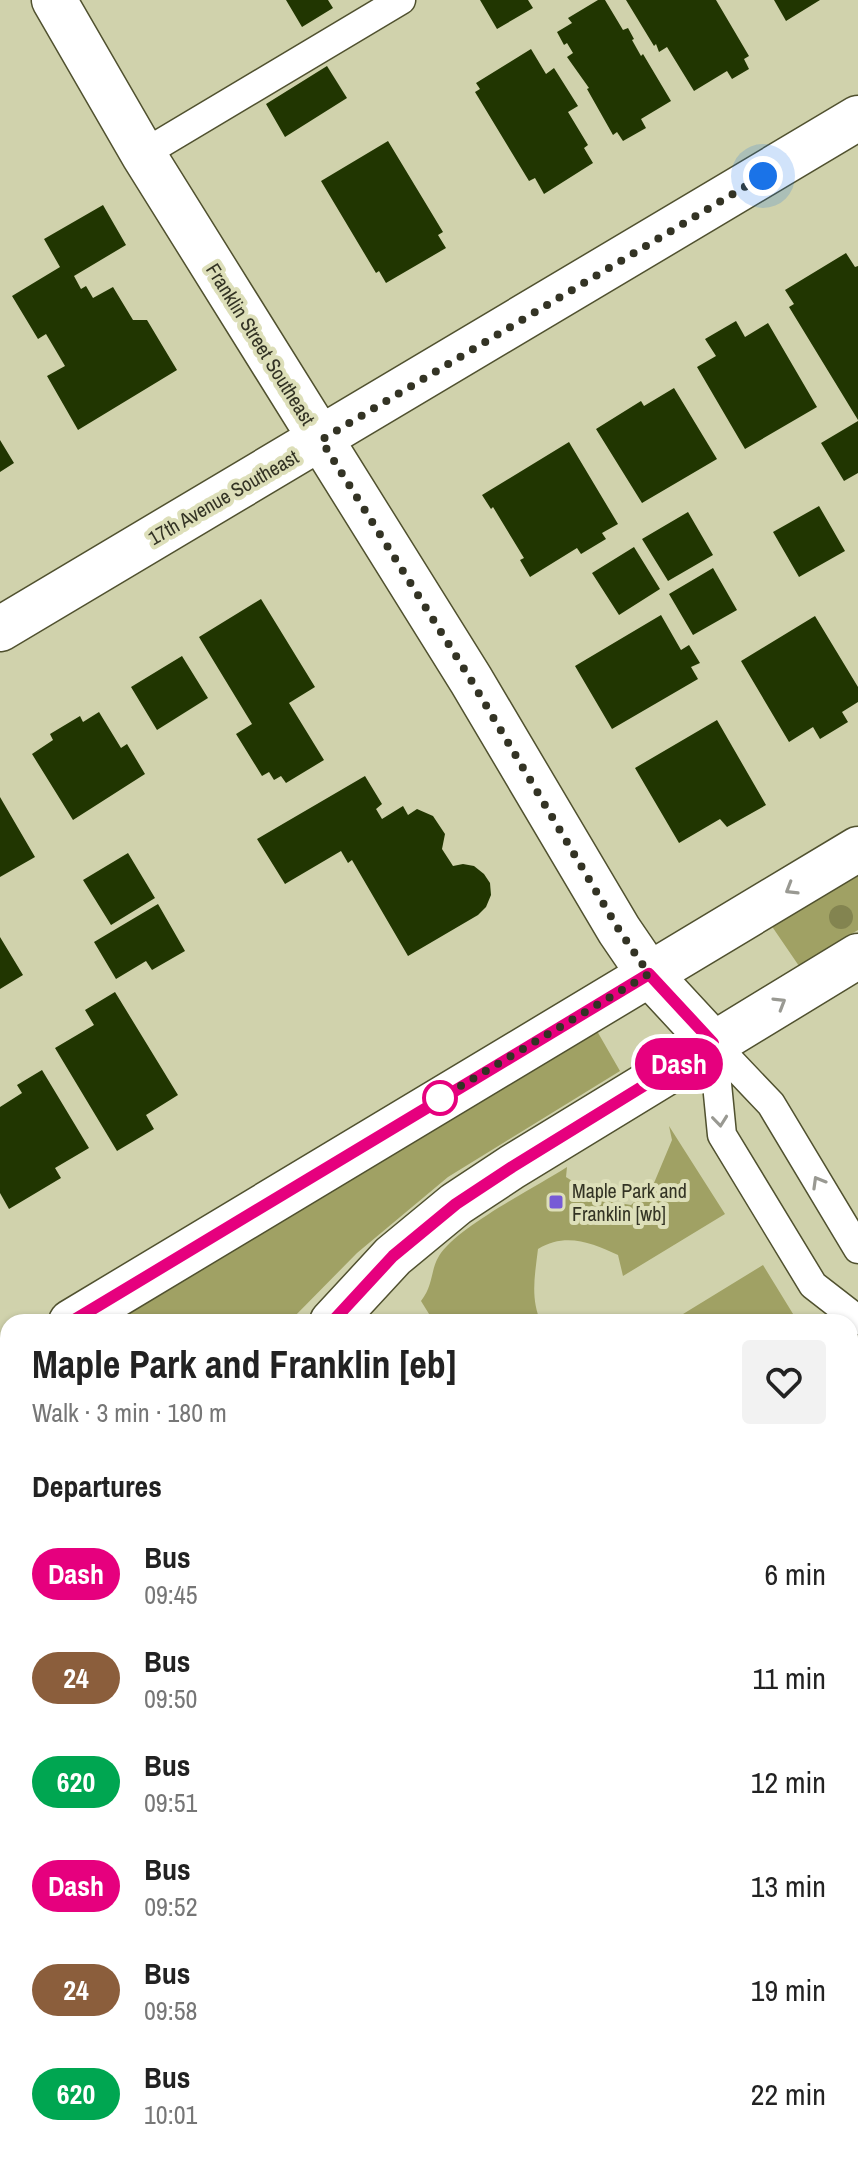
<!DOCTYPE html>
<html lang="en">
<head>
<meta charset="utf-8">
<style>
	body { margin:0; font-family:"Archivo Narrow",sans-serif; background:#f2f2f2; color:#222; height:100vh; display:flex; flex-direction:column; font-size:30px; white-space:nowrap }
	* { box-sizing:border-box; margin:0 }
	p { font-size:26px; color:#767676 }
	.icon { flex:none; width:44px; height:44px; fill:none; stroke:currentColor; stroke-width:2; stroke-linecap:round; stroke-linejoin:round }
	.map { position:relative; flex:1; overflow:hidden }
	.details { position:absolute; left:0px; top:1314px; width:858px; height:850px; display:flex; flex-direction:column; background:#fff; border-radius:24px 24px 0 0; box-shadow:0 2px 6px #0004 }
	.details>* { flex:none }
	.badge { padding:0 16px; border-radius:26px; font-size:28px; line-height:52px }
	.you { position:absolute; width:40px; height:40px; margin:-20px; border:6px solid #fff; border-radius:50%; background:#1a73e8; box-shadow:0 0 0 12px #1a73e833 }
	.map>.badge { position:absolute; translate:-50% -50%; box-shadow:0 0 0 4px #fff }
	h2 { padding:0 32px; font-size:30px; line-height:72px }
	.round { display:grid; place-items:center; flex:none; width:84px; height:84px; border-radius:8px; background:#f2f2f2 }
	.head { display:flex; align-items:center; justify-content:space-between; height:136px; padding:0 32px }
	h1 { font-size:38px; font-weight:700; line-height:60px }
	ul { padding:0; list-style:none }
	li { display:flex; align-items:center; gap:24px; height:104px; padding:0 32px }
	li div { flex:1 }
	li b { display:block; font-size:30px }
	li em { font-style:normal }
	li .badge { min-width:88px; font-weight:700; text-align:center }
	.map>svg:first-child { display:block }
</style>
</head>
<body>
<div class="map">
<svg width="858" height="2163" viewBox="0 0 858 2163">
	<rect width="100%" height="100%" fill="#d0d2ac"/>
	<path fill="#a0a164" d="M858,872V930L799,966L771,925Z
		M597,1031L620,1071L448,1177L357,1253L289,1322H107Z
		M669,1126L725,1214L623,1276L618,1255C592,1243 566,1232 538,1249C535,1274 530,1299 541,1322H434L421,1301C434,1284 430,1271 439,1256C457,1227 536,1187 567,1167L566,1177L601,1200L631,1205L654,1183L672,1140Z
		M763,1265L798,1322H670Z
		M0,1439L8,1447V1571L0,1576Z
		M8,1673V2156H463L467,2163H0V1678Z"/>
	<path fill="#213601" d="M286,0H328L333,8L302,27Z
		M480,0H528L533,8L497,29Z
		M598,0H605L623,30L628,28L634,39L632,40L641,56L643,54L671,101L641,119L646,128L623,141L617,132L613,135L587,89L589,88L567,57L573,53L567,43L564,45L557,32L572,23L568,18Z
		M626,0H716L749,56L744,59L749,69L732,79L727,71L694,91L667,47L659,52L656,44L654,46Z
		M774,0H820L786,21Z
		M531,49L546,74L554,68L578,106L568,112L588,145L584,148L593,163L544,194L535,178L529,181L475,92L480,89L476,83Z
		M327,66L347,98L285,137L266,104Z
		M388,141L443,232L438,235L446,248L386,283L379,271L376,273L321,181Z
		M103,205L126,245L74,276L81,289L86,286L93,298L113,287L133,320H147L177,370L78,430L47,376L65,366L46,334L38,339L12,296L60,267L44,239Z
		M846,253L855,267L858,266V420L789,307L794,304L785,290Z
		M736,321L745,337L768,323L817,407L745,449L697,367L716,356L705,339Z
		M674,388L717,459L642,503L596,429L641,401L644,406Z
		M858,421V473L844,481L821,443Z
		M0,440L14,463L0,472Z
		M569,442L618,524L602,533L606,539L581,554L577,548L530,577L520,560L524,558L493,507L491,509L482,495Z
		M819,506L845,551L799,577L773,532Z
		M688,512L713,555L668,581L642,539Z
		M634,547L660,589L619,615L592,573Z
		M713,568L737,610L693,635L669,594Z
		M261,599L315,687L289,703L324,760L286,783L281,776L274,780L269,772L262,776L236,734L252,724L199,637Z
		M661,615L681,650L689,645L700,663L691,667L698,679L612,729L575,666Z
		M815,616L858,687V702L842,712L848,722L820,739L813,727L789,742L741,661Z
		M182,656L208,698L157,730L131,687Z
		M99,712L121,748L127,744L145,774L73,820L32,754L53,740L50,734L80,716L83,722Z
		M717,720L766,805L727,827L720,819L679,843L635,768Z
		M365,776L382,804L376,809L382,819L403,806L408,815L417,809L433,816L445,834L442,849L453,866L463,864L474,866L484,874L490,883L491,895L486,907L478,915L408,956L352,860L348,863L341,851L285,884L257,839Z
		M0,797L35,857L0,877Z
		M128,853L155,898L111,925L83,880Z
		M158,904L185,951L152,970L146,961L116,979L94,942Z
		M0,937L23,975L0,989Z
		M115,992L178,1095L146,1115L154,1129L117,1151L55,1048L94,1025L85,1010Z
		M42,1070L89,1148L55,1168L61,1178L9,1209L0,1193V1107L22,1093L17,1085Z
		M850,1638L858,1652V1931L850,1917Z
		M642,2156H807L812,2163H647Z"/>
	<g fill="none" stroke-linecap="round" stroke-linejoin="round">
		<defs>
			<path id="lane" d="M143,154L401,0
				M713,1043L722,1135L813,1285L858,1320
				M713,1043L771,1104L858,1249"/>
			<path id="street" d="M54,0L143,154L471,680L619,930L649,974L713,1043
				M0,629L858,118"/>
			<path id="secondary" d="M71,1322L858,849
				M332,1322L393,1256L456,1204L512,1167L858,956
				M0,1365L8,1361
				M0,1613L8,1608"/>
		</defs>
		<use href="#lane" stroke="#50512f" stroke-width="31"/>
		<use href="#street" stroke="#50512f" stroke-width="47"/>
		<use href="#secondary" stroke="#50512f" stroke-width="47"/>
		<path stroke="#939477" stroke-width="5" stroke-dasharray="2 6" stroke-linecap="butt" d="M850,2118L858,2114
			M850,2142L858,2137
			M88,2163L89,2156"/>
		<use href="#lane" stroke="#fff" stroke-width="28"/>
		<use href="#street" stroke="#fff" stroke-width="44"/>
		<use href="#secondary" stroke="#fff" stroke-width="44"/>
	</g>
	<circle fill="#838450" cx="841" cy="917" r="12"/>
	<defs><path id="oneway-chevron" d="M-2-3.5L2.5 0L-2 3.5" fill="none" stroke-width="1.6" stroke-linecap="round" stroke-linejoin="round" transform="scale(2)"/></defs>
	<g stroke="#999992">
		<use href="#oneway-chevron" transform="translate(791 889) rotate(149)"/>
		<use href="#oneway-chevron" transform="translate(780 1003) rotate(-31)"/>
		<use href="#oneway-chevron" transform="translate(720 1121) rotate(84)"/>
		<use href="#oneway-chevron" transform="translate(818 1182) rotate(-120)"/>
	</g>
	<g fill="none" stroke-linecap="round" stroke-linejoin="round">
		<defs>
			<path id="line" d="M71,1322L649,974L713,1043L512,1167L456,1204L393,1256L332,1322"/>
		</defs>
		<use href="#line" stroke="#fff" stroke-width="18"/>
		<use href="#line" stroke="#e6007e" stroke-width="12"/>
		<path stroke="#333324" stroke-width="8" stroke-dasharray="0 14.4" d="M440,1098L432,1103L649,974L619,930L471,680L321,440L763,176"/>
	</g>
	<circle fill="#fff" stroke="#e6007e" stroke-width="4" cx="440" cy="1098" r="16"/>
	<rect fill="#775bd6" stroke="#dddfb9" stroke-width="3" x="548" y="1194" width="16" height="16" rx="4"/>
	<g text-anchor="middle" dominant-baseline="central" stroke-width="8" stroke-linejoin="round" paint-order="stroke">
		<g font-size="20" fill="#333324" stroke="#dddfb9">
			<text transform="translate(261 344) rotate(58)">Franklin Street Southeast</text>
			<text transform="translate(223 497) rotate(-30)">17th Avenue Southeast</text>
		</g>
		<g font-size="20" fill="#333324" stroke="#dddfb9" text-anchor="start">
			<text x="572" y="1190">Maple Park and<tspan x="572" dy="23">Franklin [wb]</tspan></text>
		</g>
	</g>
</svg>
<div class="you" style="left:763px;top:176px"></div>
<b class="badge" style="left:679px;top:1064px;background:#e6007e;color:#fff">Dash</b>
<section class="details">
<div class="head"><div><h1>Maple Park and Franklin [eb]</h1><p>Walk · 3 min · 180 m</p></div><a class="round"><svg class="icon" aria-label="heart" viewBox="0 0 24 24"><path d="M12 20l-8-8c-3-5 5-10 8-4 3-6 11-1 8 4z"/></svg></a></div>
<h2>Departures</h2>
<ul>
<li><span class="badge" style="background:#e6007e;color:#fff">Dash</span><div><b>Bus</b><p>09:45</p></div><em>6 min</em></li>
<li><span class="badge" style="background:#8b5e3c;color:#fff">24</span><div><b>Bus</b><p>09:50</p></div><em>11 min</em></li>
<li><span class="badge" style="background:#00a651;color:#fff">620</span><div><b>Bus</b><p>09:51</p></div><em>12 min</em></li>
<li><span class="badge" style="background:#e6007e;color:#fff">Dash</span><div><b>Bus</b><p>09:52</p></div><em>13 min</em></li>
<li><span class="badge" style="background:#8b5e3c;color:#fff">24</span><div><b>Bus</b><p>09:58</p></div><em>19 min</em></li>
<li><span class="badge" style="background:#00a651;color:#fff">620</span><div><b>Bus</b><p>10:01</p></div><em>22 min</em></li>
</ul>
</section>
</div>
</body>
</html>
